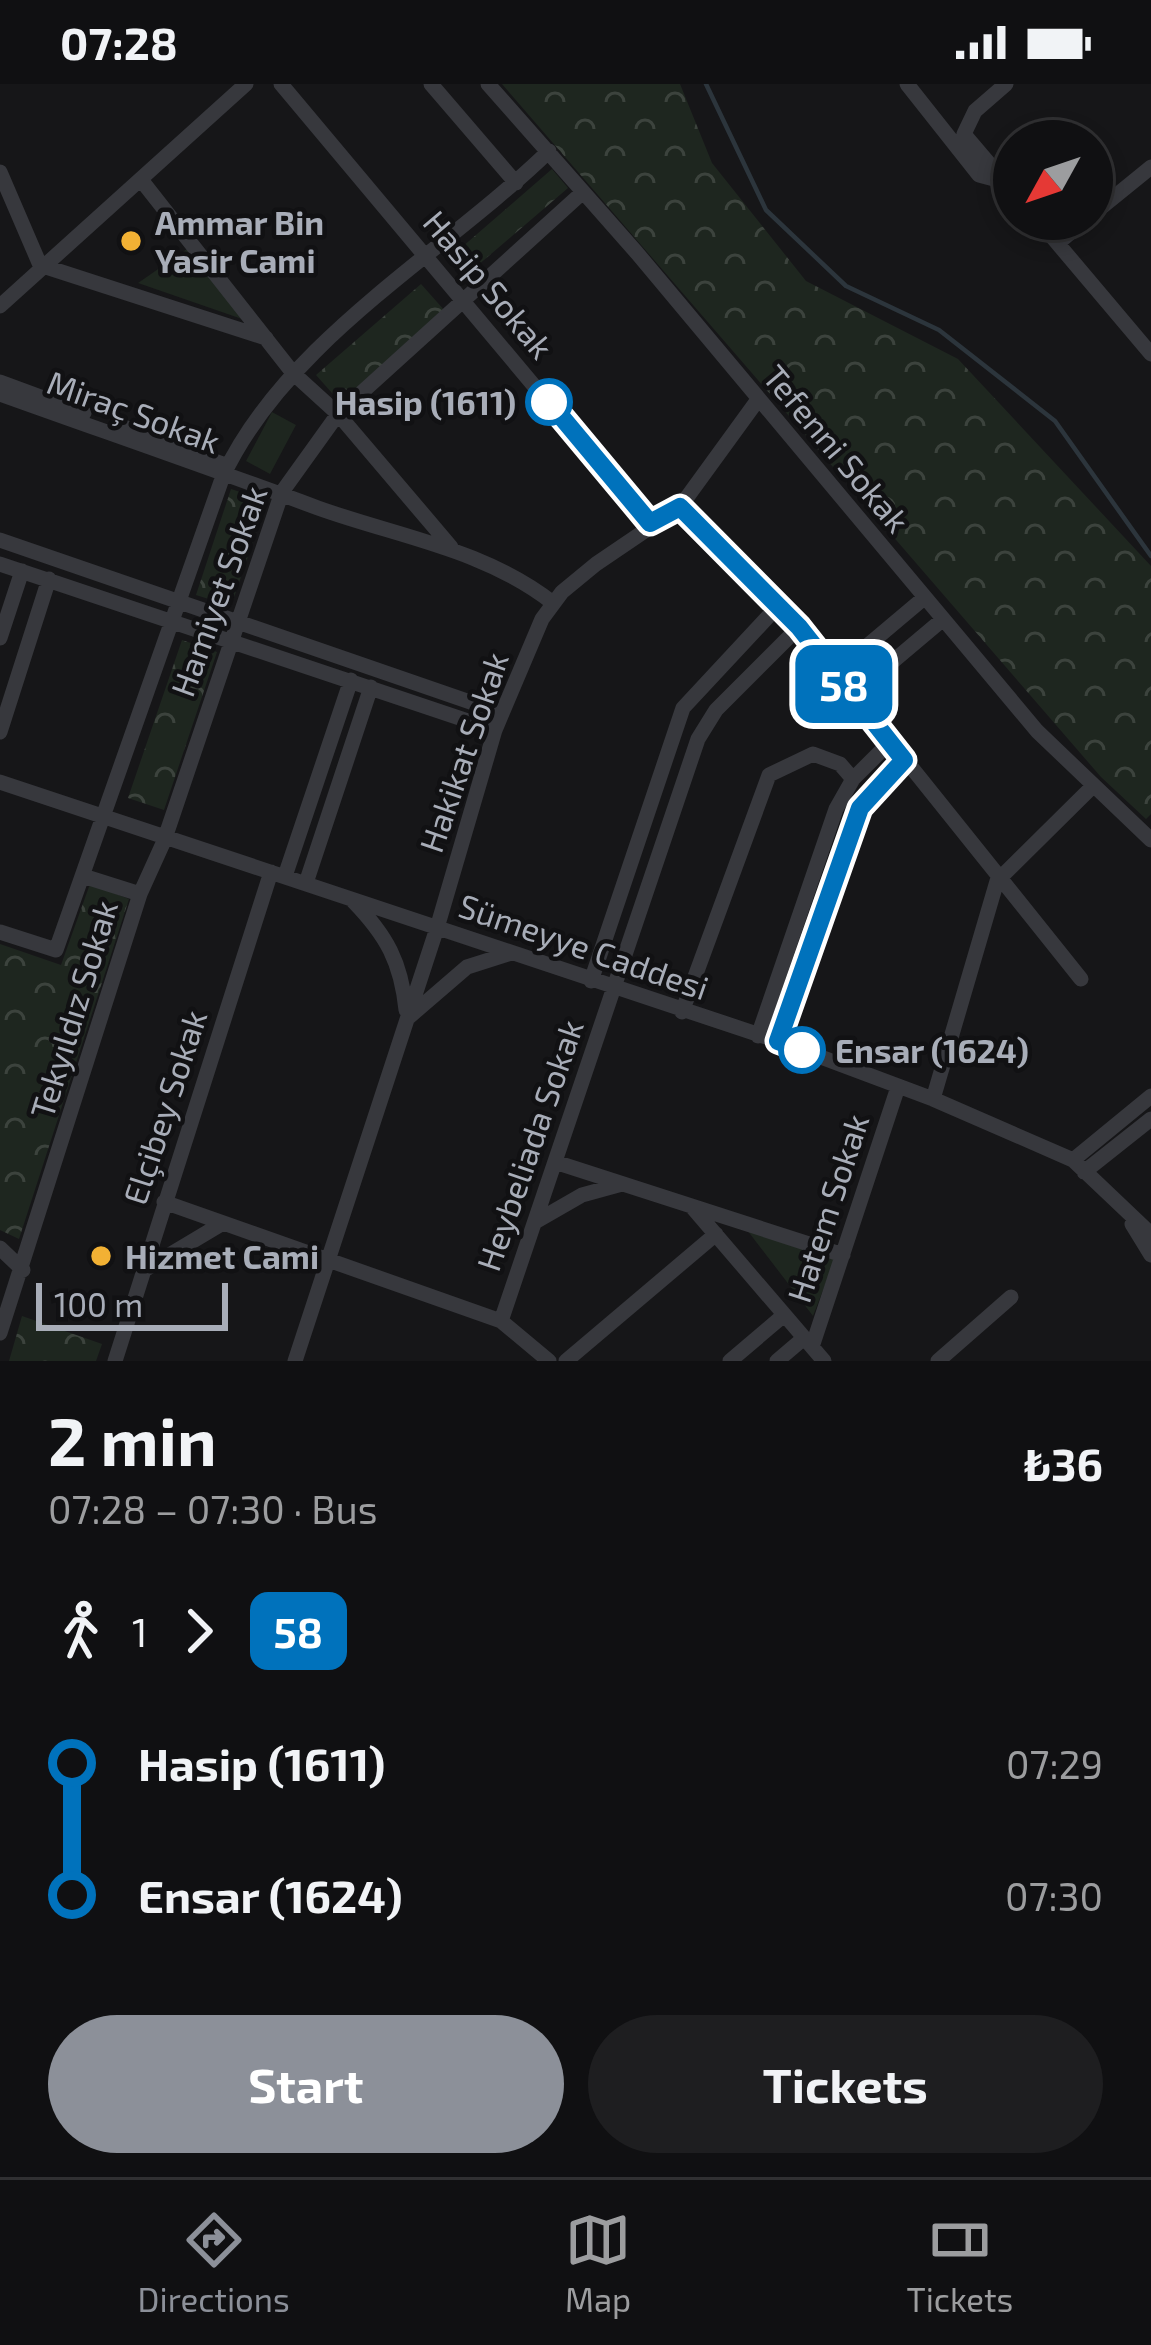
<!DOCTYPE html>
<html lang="en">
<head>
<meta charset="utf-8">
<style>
	body { margin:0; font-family:"Exo 2",sans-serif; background:#1e1e20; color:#f1f3f6; height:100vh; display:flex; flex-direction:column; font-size:45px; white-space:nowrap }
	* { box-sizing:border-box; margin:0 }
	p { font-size:39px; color:#9c9d9f }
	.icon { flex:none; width:66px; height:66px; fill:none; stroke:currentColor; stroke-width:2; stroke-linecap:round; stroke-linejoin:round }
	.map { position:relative; height:1277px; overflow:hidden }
	.sheet { display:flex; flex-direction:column; background:#101012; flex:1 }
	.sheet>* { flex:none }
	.badge { padding:0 24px; border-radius:18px; font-size:42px; line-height:78px }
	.needle { width:78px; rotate:230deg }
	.buttons { position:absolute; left:993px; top:36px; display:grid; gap:24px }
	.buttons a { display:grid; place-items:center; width:120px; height:120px; border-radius:50%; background:#101012; box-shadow:0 6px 18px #0003,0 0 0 3px #303032; font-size:60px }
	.scale { position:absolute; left:36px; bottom:30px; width:192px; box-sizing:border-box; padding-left:12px; border:6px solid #a8adb8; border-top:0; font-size:33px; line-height:42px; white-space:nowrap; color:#a8adb8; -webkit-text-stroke:9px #111113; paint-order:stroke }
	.map>.badge { position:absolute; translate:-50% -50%; box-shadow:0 0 0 6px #fff }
	.legs { display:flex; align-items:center; gap:18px; height:132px; padding:0 48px; font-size:39px }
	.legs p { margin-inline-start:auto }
	.head { display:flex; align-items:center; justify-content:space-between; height:204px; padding:0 48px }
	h1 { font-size:66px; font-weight:700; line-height:90px }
	.button { display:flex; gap:24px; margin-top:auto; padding:24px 48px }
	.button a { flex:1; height:138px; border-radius:72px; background:#8c9099; color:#fff; font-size:48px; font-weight:700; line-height:138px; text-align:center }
	.button a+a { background:#1e1e20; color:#f1f3f6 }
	ul { padding:0 48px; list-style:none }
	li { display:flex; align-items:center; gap:42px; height:132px; font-size:45px }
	li i { display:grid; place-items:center; width:18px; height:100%; margin:0 15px; background:currentColor }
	li i::after { content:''; width:30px; height:30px; margin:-15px; border:9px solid; border-radius:50%; background:#101012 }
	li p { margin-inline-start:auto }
	li:first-child i { background:linear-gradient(#0000 50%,currentColor 0) }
	li:last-child i { background:linear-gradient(currentColor 50%,#0000 0) }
	.status { display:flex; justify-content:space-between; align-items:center; height:84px; padding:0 60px; background:#101012; direction:ltr }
	.status svg { height:33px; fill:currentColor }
	.dock { display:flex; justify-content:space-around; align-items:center; height:168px; border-top:3px solid #303032; background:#101012; font-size:33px; color:#9c9d9f }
	.dock a { display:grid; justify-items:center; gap:6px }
	.dock .active { color:#8c9099 }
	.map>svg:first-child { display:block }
</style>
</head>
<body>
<div class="status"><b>07:28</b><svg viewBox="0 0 49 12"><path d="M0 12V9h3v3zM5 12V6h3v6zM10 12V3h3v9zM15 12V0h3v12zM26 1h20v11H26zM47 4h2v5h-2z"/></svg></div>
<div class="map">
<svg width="1151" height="1277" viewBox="0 0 1151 1277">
	<defs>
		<pattern id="forest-crowns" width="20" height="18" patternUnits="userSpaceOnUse" patternTransform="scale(3)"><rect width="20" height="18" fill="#1e261f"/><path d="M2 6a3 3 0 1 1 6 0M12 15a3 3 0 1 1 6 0" fill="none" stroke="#3c433d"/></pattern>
	</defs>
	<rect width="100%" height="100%" fill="#161618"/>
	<path fill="#1e261f" d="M187,165L242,235L138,199Z
		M272,328L296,341L270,390L246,377Z
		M747,1146L835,1175L813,1232Z"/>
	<path fill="url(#forest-crowns)" d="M502,0H680L712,79L806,197L958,275L1151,482V730L1146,735L1101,693Z
		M552,85L568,104L470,188L454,170Z
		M421,200L445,227L340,318L316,291Z
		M231,405L267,417L231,522L196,511Z
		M182,556L217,568L164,726L128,714Z
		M90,800L129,815L19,1155L0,1146V860L61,881Z
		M22,1232L102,1260L96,1277H9Z"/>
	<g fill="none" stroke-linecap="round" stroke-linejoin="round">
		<path stroke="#2c353c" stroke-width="4.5" d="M706,0L766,126L846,202L939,246L1055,337L1151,472"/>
		<path stroke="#37383d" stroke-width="15" d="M281,0L649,439
			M431,0L516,99
			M488,0L637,169L1037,647L1151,756
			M907,0L979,91L1005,98
			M1006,0L975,27L964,50L1014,109
			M0,88L40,181L266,254
			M142,97L293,289L338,330L451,463
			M1092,131L1151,83
			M1037,135L1151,270
			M1058,159L1087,135
			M0,222L246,0
			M0,298L84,329
			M0,310C106,348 213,385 318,424C399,453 484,465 553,519
			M124,343L228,382
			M680,423L799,543L1081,895
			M0,456L502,629
			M0,480L495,646
			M0,554L22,487
			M835,589L924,514
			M853,611L942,536
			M0,648L49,495
			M0,698L778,957L933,1015L1073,1076L1151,1150
			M83,792L140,810
			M285,792L351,596
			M306,799L371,603
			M353,817C387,852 401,878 406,926
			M0,848L56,866L223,392C287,256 444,169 549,67
			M591,897L683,624L779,521
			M682,928L769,691L813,670L840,680L853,695
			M409,933L467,883L508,870
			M758,952L836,725L853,695L889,659
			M778,957L859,724L904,676
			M933,1015L997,797L1092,703
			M1073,1076L1151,1012
			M555,1078L843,1171
			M1084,1088L1151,1035
			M164,1118L501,1237L549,1277
			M693,1124L824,1277
			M535,1138L582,1111L622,1100
			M1132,1140L1151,1171
			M0,1164L23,1186
			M146,1185L223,1139
			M501,1237L698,655L716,626L799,543
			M0,1249L140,810L164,757L282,408L338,330L583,108
			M812,1263L898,1003
			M115,1277L271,788
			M295,1277L437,844L495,646L542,535L562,508L596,480L680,423L757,317
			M566,1277L716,1150
			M730,1277L784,1231
			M777,1277L804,1254
			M938,1277L1011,1213"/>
	</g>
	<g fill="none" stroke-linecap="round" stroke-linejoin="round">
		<defs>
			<path id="line-1" d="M549,318L650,439L680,423L799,543L904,676L860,724L778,957L802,966"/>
		</defs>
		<use href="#line-1" stroke="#fff" stroke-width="27"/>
		<use href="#line-1" stroke="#0072bc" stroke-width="18"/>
	</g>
	<g fill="#f2b134" stroke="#111113" stroke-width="4.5">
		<circle cx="131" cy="157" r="12"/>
		<circle cx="101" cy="1172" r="12"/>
	</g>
	<g fill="#fff" stroke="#0072bc" stroke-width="6">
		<circle cx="549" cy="318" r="21"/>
		<circle cx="802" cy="966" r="21"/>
	</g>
	<g text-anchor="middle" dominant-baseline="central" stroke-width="9" stroke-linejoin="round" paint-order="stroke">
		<g font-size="33" font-weight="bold" fill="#a8adb8" stroke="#111113" text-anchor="start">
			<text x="155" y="138">Ammar Bin<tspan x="155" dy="38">Yasir Cami</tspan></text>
			<text x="125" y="1172">Hizmet Cami</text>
		</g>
		<g font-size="33" fill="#a8adb8" stroke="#111113">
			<text transform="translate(489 200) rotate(50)">Hasip Sokak</text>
			<text transform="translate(134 327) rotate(20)">Miraç Sokak</text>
			<text transform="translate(837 364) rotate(50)">Tefenni Sokak</text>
			<text transform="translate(218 507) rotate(-70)">Hamiyet Sokak</text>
			<text transform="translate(463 668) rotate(-71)">Hakikat Sokak</text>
			<text transform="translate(584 862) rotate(19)">Sümeyye Caddesi</text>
			<text transform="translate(73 925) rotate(-73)">Tekyıldız Sokak</text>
			<text transform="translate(164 1023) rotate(-72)">Elçibey Sokak</text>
			<text transform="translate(529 1061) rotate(-71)">Heybeliada Sokak</text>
			<text transform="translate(827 1124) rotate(-72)">Hatem Sokak</text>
		</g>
		<g font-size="33" font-weight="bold" fill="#a8adb8" stroke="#111113" text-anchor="end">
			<text x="516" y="318">Hasip (1611)</text>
			<text x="835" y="966" text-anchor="start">Ensar (1624)</text>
		</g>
	</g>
</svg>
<div class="buttons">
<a><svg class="needle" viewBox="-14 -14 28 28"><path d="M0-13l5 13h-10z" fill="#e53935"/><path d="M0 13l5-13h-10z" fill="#9c9d9f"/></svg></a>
</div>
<div class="scale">100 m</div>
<b class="badge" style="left:844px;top:600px;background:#0072bc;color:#fff">58</b>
</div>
<section class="sheet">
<div class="head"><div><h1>2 min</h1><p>07:28 – 07:30 · Bus</p></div><b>₺36</b></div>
<div class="legs"><svg class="icon" aria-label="walk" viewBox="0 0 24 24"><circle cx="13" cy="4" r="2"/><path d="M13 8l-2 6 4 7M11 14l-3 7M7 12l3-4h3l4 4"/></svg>1<svg class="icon" aria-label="forward" viewBox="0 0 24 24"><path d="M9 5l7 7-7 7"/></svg><b class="badge" style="background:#0072bc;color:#fff">58</b></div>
<ul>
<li><i style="color:#0072bc"></i><b>Hasip (1611)</b><p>07:29</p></li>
<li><i style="color:#0072bc"></i><b>Ensar (1624)</b><p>07:30</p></li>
</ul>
<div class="button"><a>Start</a><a>Tickets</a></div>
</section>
<nav class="dock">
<a class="active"><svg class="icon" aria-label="directions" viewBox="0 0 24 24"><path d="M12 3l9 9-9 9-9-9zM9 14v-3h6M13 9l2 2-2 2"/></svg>Directions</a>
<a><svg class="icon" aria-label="map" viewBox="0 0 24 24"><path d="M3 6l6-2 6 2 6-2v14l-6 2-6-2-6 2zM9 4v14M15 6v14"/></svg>Map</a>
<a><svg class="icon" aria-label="tickets" viewBox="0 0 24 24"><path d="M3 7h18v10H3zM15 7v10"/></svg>Tickets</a>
</nav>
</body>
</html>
